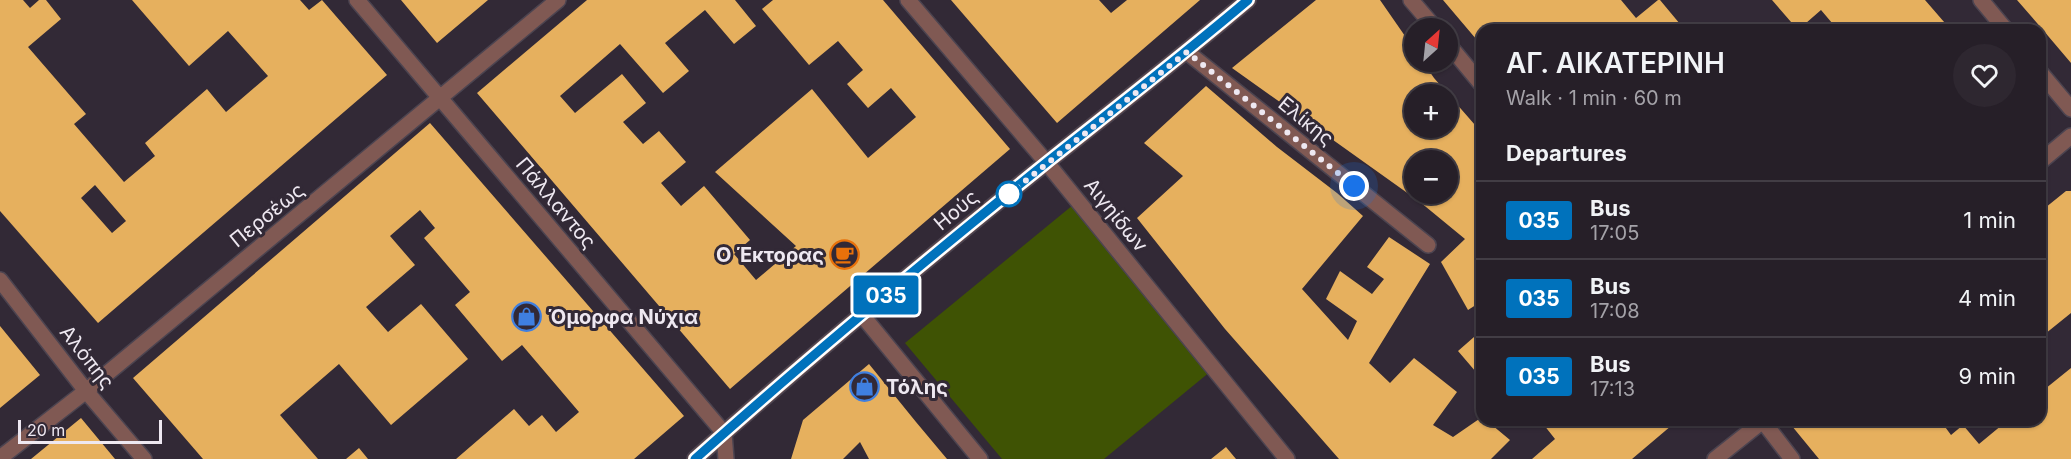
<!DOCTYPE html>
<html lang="en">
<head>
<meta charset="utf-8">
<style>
	body { margin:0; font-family:Inter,sans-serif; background:#2e2730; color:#f1f3f6; height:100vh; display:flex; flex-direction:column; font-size:22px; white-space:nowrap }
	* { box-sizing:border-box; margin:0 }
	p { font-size:20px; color:#a4a2a8 }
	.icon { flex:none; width:33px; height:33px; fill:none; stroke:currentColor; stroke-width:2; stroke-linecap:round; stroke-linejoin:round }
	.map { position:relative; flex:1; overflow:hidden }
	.details { position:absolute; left:1476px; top:24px; width:570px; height:402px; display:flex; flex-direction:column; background:#261f28; border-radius:18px; box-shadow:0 2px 4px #0004,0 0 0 2px #423d45 }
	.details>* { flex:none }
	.badge { padding:0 12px; border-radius:4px; font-size:21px; line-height:39px }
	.needle { width:39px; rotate:27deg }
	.controls { position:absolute; left:1404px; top:18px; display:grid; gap:12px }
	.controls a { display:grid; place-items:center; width:54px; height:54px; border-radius:50%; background:#261f28; box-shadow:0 2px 4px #0004,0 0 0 2px #423d45; font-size:30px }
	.scale { position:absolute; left:18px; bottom:15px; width:144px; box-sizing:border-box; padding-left:6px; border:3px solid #eee8f1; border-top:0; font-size:16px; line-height:21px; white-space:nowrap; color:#eee8f1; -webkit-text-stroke:4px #322936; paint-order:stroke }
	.you { position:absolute; width:30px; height:30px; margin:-15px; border:4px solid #fff; border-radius:50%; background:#1a73e8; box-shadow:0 0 0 9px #1a73e833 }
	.map>.badge { position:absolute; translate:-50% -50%; box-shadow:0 0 0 3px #fff }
	h2 { padding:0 30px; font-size:22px; line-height:54px }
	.round { display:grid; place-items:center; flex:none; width:63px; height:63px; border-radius:32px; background:#2e2730 }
	.headline { display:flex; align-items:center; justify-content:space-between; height:102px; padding:0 30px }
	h1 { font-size:28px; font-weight:600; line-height:45px }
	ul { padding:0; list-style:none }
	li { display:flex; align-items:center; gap:18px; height:78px; padding:0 30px; border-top:2px solid #423d45 }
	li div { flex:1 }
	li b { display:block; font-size:22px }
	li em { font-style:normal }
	li .badge { min-width:66px; font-weight:700; text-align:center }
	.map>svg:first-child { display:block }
</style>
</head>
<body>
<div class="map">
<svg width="2071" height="459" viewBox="0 0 2071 459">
	<rect width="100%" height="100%" fill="#322936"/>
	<path fill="#3f5304" d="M1073,205L1211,371L1104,459H1002L905,343Z"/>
	<path fill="#e6b05e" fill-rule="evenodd" d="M0,0H23L30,8L39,0H46L61,19L28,47L86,114L74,124L124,182L155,156L145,143L207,89L226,112L268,76L228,31L189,66L132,0H300L309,10L322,0L387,75L98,323L0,211ZM95,185L126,221L112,233L81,198Z
		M401,0H488L437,43Z
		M587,0H735L756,26L734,44L705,10L665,43L689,71L663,93L620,44L560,96L575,113L622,74L646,103L623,122L643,144L659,131L686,162L661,183L681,206L704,186L750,240L734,254L756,280L796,246L715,172L812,89L868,158L916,117L891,88L868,108L847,84L863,70L838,41L809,65L762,9L773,0H883L1010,149L730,389L477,93Z
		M951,0H1099L1111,13L1127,0H1200L1057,123Z
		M1316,0H1380L1414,49V62H1423L1434,78L1482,133V301L1468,310L1441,262L1465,239L1420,202L1232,68ZM1414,94H1448V128H1414ZM1414,160H1448V194H1414Z
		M1443,0H1621L1636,18L1658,0H1660L1685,30H1482V46Z
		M1772,0H1925L1951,30H1838L1821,10L1798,30Z
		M2017,0H2071V63L2043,30Z
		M1206,86L1277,147L1337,193L1363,216L1302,289L1348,340L1357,321L1326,299L1340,271L1372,294L1384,279L1367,267L1389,237L1430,264L1369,363L1390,383L1414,358L1457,392L1433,425L1453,437L1482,417V420H1486L1510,440L1491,459H1339L1225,329L1137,218L1183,176L1144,143Z
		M430,123L684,416L634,459H456L514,409L529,426L542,415L556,432L579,412L522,345L502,361L455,305L470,292L424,238L435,228L420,210L390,236L415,265L366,307L388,332L421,304L468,359L391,425L339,364L280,415L318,459H203L133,378Z
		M2066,191H2071V313L2040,338V212Z
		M0,326L40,375L0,408Z
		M1482,330V379L1458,351Z
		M869,364L916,422L947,459H869L860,442L843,459H791L803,420Z
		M2071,368V459H1819L1787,420H1940L1951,435L1963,425L1979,444L2008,420H2040V393Z
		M81,418L115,459H31Z
		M1540,420H1678L1632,459H1532L1555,439Z
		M1226,447L1236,459H1211Z
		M359,448L368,459H346Z"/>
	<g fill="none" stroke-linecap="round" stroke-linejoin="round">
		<defs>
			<path id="pedestrian" d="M1047,163L1287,459
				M862,315L980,459"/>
			<path id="minor" d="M357,0L724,433L726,459
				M908,0L1047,163
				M1411,0L1435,28
				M1981,0L2006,30
				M1448,44L1482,85
				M1187,52L1428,245
				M2040,72L2071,109
				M0,280L86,391L144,459
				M1762,420L1792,459
				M0,458L86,391L558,0"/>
			<path id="tertiary" d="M2040,162L2071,136
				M695,459C809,357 927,259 1046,163C1114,109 1182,56 1248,0
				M1715,459L1764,420"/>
		</defs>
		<use href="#pedestrian" stroke="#4c4450" stroke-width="18"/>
		<use href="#minor" stroke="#4c4450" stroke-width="18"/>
		<use href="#tertiary" stroke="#4c4450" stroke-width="18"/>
		<use href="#pedestrian" stroke="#805953" stroke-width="15"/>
		<use href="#minor" stroke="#805953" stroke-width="15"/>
		<use href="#tertiary" stroke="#805953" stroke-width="15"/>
	</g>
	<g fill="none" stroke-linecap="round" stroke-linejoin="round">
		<defs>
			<path id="line" d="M695,459C809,357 927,259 1046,163C1114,109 1182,56 1248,0"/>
		</defs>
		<use href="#line" stroke="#fff" stroke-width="14"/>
		<use href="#line" stroke="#0072bc" stroke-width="9"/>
		<path stroke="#eee8f1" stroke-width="6" stroke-dasharray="0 10.8" d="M1009,194L1187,52L1354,186"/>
	</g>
	<defs>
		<symbol id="cafe-ring" viewBox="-11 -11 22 22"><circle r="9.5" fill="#322936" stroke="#e8710a" stroke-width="1.5"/><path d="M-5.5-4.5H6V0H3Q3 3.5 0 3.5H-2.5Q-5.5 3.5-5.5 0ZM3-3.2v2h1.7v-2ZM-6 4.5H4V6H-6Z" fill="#e8710a"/></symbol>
		<symbol id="shop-ring" viewBox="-11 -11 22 22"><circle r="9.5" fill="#322936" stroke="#3f7fe0" stroke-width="1.5"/><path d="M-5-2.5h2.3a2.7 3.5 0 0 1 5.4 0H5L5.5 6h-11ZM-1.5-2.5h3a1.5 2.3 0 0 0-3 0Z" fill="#3f7fe0"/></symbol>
	</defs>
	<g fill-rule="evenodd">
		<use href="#cafe-ring" x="828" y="238" width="33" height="33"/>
		<use href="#shop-ring" x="510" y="300" width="33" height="33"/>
		<use href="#shop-ring" x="848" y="370" width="33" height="33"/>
	</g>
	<circle fill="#fff" stroke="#0072bc" stroke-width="3" cx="1009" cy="194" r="12"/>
	<g text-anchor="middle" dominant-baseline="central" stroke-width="6" stroke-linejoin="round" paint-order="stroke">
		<g font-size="20" fill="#eee8f1" stroke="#322936">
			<text transform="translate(1306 121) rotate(39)">Ελίκης</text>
			<text transform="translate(556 203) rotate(50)">Πάλλαντος</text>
			<text transform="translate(956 210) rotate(-40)">Ηούς</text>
			<text transform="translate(267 215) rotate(-39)">Περσέως</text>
			<text transform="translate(1116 215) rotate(51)">Αιγηίδων</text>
			<text transform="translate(87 357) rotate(52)">Αλόπης</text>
		</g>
		<g font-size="20" font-weight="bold" fill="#eee8f1" stroke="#322936" text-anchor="start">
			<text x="824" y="255" text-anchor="end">Ο Έκτορας</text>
			<text x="548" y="317">Όμορφα Νύχια</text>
			<text x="886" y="387">Τόλης</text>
		</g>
	</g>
</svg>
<div class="controls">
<a><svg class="needle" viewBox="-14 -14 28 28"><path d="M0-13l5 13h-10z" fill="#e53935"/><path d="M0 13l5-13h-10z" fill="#a4a2a8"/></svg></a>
<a>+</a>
<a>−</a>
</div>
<div class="scale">20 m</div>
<div class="you" style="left:1354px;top:186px"></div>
<b class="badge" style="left:886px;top:295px;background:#0072bc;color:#fff">035</b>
<section class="details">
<div class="headline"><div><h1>ΑΓ. ΑΙΚΑΤΕΡΙΝΗ</h1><p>Walk · 1 min · 60 m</p></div><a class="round"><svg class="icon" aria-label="heart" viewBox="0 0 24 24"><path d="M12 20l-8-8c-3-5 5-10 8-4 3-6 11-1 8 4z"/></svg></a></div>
<h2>Departures</h2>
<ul>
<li><span class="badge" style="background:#0072bc;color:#fff">035</span><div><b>Bus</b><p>17:05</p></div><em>1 min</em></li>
<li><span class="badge" style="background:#0072bc;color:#fff">035</span><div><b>Bus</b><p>17:08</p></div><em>4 min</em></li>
<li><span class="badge" style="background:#0072bc;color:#fff">035</span><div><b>Bus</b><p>17:13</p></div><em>9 min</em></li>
</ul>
</section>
</div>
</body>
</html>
